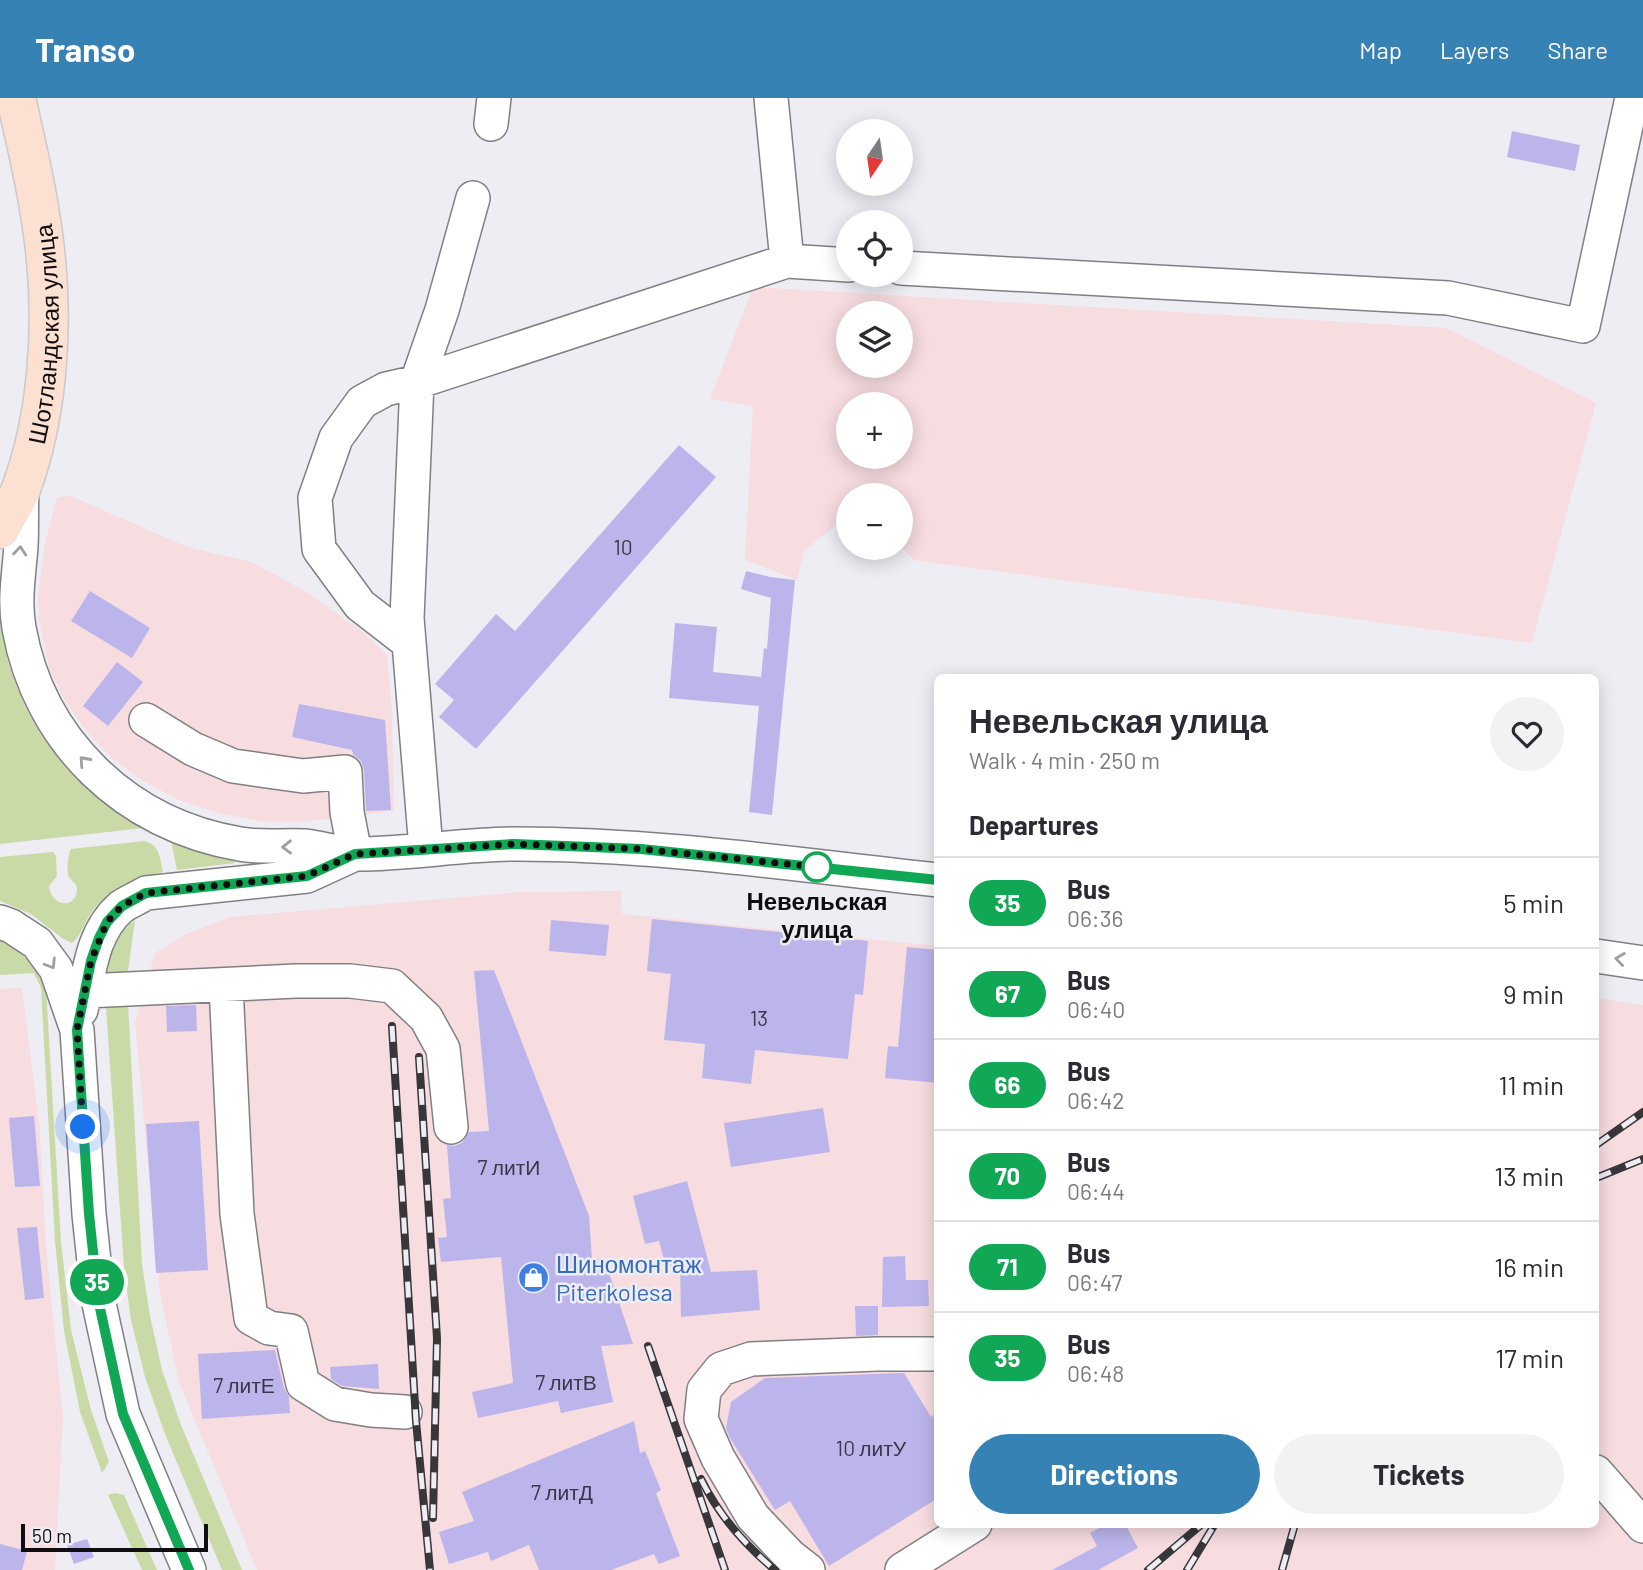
<!DOCTYPE html>
<html lang="en">
<head>
<meta charset="utf-8">
<style>
	body { margin:0; font-family:Barlow,sans-serif; background:#f2f2f3; color:#2b2b33; height:100vh; display:flex; flex-direction:column; font-size:26px; white-space:nowrap }
	* { box-sizing:border-box; margin:0 }
	p { font-size:23px; color:#7c7c81 }
	.icon { flex:none; width:38px; height:38px; fill:none; stroke:currentColor; stroke-width:2; stroke-linecap:round; stroke-linejoin:round }
	.map { position:relative; flex:1; overflow:hidden }
	.sheet { position:absolute; left:934px; top:576px; width:665px; height:854px; display:flex; flex-direction:column; background:#fff; border-radius:10px; box-shadow:0 4px 18px #0003 }
	.sheet>* { flex:none }
	.badge { padding:0 14px; border-radius:23px; font-size:24px; line-height:46px }
	.needle { width:46px; rotate:193deg }
	.tools { position:absolute; left:836px; top:21px; display:grid; gap:14px }
	.tools a { display:grid; place-items:center; width:77px; height:77px; border-radius:50%; background:#fff; box-shadow:0 4px 18px #0003; font-size:35px }
	.scale { position:absolute; left:21px; bottom:18px; width:187px; box-sizing:border-box; padding-left:7px; border:4px solid #0f0e10; border-top:0; font-size:19px; line-height:24px; white-space:nowrap; color:#0f0e10; -webkit-text-stroke:5px #eeedf3; paint-order:stroke }
	.you { position:absolute; width:35px; height:35px; margin:-18px; border:5px solid #fff; border-radius:50%; background:#1a73e8; box-shadow:0 0 0 10px #1a73e833 }
	.map>.badge { position:absolute; translate:-50% -50%; box-shadow:0 0 0 4px #fff }
	h2 { padding:0 35px; font-size:26px; line-height:63px }
	.round { display:grid; place-items:center; flex:none; width:74px; height:74px; border-radius:37px; background:#f2f2f3 }
	.summary { display:flex; align-items:center; justify-content:space-between; height:119px; padding:0 35px }
	h1 { font-size:33px; font-weight:700; line-height:52px }
	.primary-button { display:flex; gap:14px; margin-top:auto; padding:14px 35px }
	.primary-button a { flex:1; height:80px; border-radius:42px; background:#3782b5; color:#fff; font-size:28px; font-weight:700; line-height:80px; text-align:center }
	.primary-button a+a { background:#f2f2f3; color:#2b2b33 }
	ul { padding:0; list-style:none }
	li { display:flex; align-items:center; gap:21px; height:91px; padding:0 35px; border-top:2px solid #e1e1e2 }
	li div { flex:1 }
	li b { display:block; font-size:26px }
	li em { font-style:normal }
	li .badge { min-width:77px; font-weight:700; text-align:center }
	header { display:flex; align-items:center; gap:42px; box-sizing:border-box; height:98px; padding:0 35px; background:#3782b5; color:#fff }
	header strong { font-size:33px }
	nav { display:flex; gap:38px; margin-inline-start:auto; font-size:24px }
	.map>svg:first-child { display:block }
</style>
</head>
<body>
<header>
<strong>Transo</strong>
<nav><a>Map</a><a>Layers</a><a>Share</a></nav>
</header>
<div class="map">
<svg width="1643" height="1472" viewBox="0 0 1643 1472">
	<rect width="100%" height="100%" fill="#eeedf3"/>
	<path fill="#f7dce0" fill-rule="evenodd" d="M753,189L1446,230L1596,305L1532,545L913,462L901,448V397H849V424L842,422L804,453L797,482L745,462L753,308L710,301ZM849,215H901V268H849ZM849,306H901V359H849Z
		M69,397L187,449L251,464L307,494L363,534L387,557L392,613L394,713L301,724H267L222,716L181,703L141,682L113,661L88,635L65,603L50,572L39,523L38,499L45,445L57,400Z
		M621,793L622,816L938,848V1426H1596V900L1643,907V1472H257L179,1284L160,1195L135,925L155,855L186,836L231,819L522,794Z
		M22,890L39,1024L46,1148L63,1319L55,1472H0V891Z"/>
	<path fill="#c9daa6" d="M0,529C4,535 3,542 5,550C8,566 13,581 20,596C45,659 91,693 145,728L144,730L0,746Z
		M171,742L234,760L235,765L177,772Z
		M144,743C160,747 160,760 163,774C138,780 110,792 93,812C85,822 82,837 72,845L62,840L31,816L0,803V759L53,754L56,758L57,778L49,788C51,808 74,812 77,793C78,785 72,784 69,779C66,773 68,757 71,751Z
		M135,822L127,880L107,876C109,852 116,836 135,822Z
		M0,840C21,854 37,866 46,890L61,1144L71,1232L91,1312L109,1364L102,1375L80,1314L64,1233L55,1143L41,890L34,875L0,877Z
		M128,904L142,1166L150,1218L162,1272L181,1327L242,1472H222L165,1336L145,1279L131,1222L124,1170L106,909Z
		M115,1395L124,1397L157,1472H142L108,1397Z"/>
	<path fill="#bcb5eb" d="M1512,33L1580,47L1575,73L1507,59Z
		M679,347L716,379L476,651L439,619L454,602L435,586L496,516L515,533Z
		M746,473L770,479L795,482L772,717L749,714L759,608L669,600L675,525L717,529L713,574L761,579L764,550L767,551L771,500L741,491Z
		M90,493L150,530L132,560L71,523Z
		M117,564L143,584L108,628L83,608Z
		M299,606L385,622L391,712L366,713L364,672L361,663L353,656L352,652L292,639Z
		M652,821L868,843L863,897L855,896L848,961L755,952L751,986L702,980L705,946L664,942L671,876L647,873Z
		M551,822L609,827L606,858L549,853Z
		M907,849L938,852V985L885,980L888,948L898,949Z
		M494,872L589,1118L592,1161L604,1160L633,1246L601,1248L613,1304L561,1315L558,1303L478,1320L472,1294L513,1285L501,1159L441,1164L438,1140L447,1139L443,1101L451,1100L447,1047L454,1048L462,1045L469,1034L489,1033L474,873Z
		M196,907L197,933L167,934L166,908Z
		M823,1010L830,1054L731,1069L724,1025Z
		M34,1018L40,1088L15,1089L9,1020Z
		M199,1023L208,1172L156,1175L146,1026Z
		M687,1083L711,1174L757,1172L760,1212L681,1219L680,1165L666,1169L659,1143L645,1146L633,1098Z
		M37,1129L44,1200L25,1202L17,1130Z
		M905,1158L906,1182H928L929,1208L882,1209L883,1159Z
		M855,1208H878V1237L856,1238Z
		M275,1252L284,1290L289,1299L290,1315L202,1321L198,1256Z
		M378,1266L379,1291L342,1288L331,1281L330,1269Z
		M904,1275L931,1319L938,1314V1400L829,1468L790,1403L775,1412L730,1340L726,1330L731,1304L765,1280Z
		M634,1323L640,1355L645,1353L661,1392L656,1395L680,1458L659,1466L654,1456L611,1472H539L529,1447L491,1463L488,1454L449,1466L439,1434L474,1423L462,1394Z
		M1107,1426H1125L1138,1450L1098,1472H1052L1097,1448L1090,1435Z
		M87,1441L94,1459L74,1466L67,1447Z
		M0,1446L27,1453L22,1472H0Z"/>
	<g fill="none" stroke-linecap="round" stroke-linejoin="round">
		<defs>
			<path id="minor" d="M491,26L494,0
				M787,163L849,167
				M901,170L1448,200L1583,228L1632,0
				M22,389C21,409 22,429 21,448C19,476 14,502 19,530C39,643 126,727 240,746C261,750 282,747 304,748C322,750 339,756 357,756C410,756 463,746 515,746C657,746 798,767 938,782
				M409,545L360,507L319,451L315,400L336,340L362,304L386,291L417,284L787,163L771,0
				M146,622L193,651L233,668L303,678L345,674L347,714L355,756
				M426,751L407,520L417,284L442,212L473,100
				M0,824L11,828L37,845L56,871L77,932L89,1116L98,1201L123,1316L189,1472
				M1596,858L1643,865
				M226,888L237,1116L251,1220L269,1230L291,1233L303,1286L335,1306L371,1312L405,1314
				M86,893L296,883H350L392,888L426,920L443,951L451,1029
				M81,912C89,877 91,835 121,809C128,804 138,800 146,795L307,778L355,756
				M1596,1374L1643,1428
				M808,1472L790,1458L753,1419L718,1360L701,1321L704,1292L721,1271L751,1261L877,1256H938
				M902,1472L975,1426"/>
			<g id="major">
				<path id="s1" d="M0,431C7,417 17,403 22,388C47,319 53,235 46,162C41,108 28,53 16,0"/>
			</g>
		</defs>
		<use href="#minor" stroke="#807f84" stroke-width="36"/>
		<use href="#major" stroke="#cacaca" stroke-width="41"/>
		<use href="#minor" stroke="#fff" stroke-width="33"/>
		<use href="#major" stroke="#fce0d2" stroke-width="38"/>
		<defs>
			<path id="rail" d="M392,928L416,1323L430,1472
				M419,959L437,1240L433,1420
				M1596,1047L1643,1014
				M1596,1080L1643,1061
				M648,1248L725,1472
				M701,1381C718,1416 745,1447 775,1472
				M1148,1472L1202,1426
				M1187,1472L1215,1426
				M1282,1472L1295,1426"/>
		</defs>
		<use href="#rail" stroke="#373639" stroke-width="8"/>
		<use href="#rail" stroke="#eeedf3" stroke-width="5" stroke-dasharray="16" stroke-linecap="butt"/>
	</g>
	<defs><path id="oneway-chevron" d="M-2-3.5L2.5 0L-2 3.5" fill="none" stroke-width="1.6" stroke-linecap="round" stroke-linejoin="round" transform="scale(1.75)"/></defs>
	<g stroke="#9f9f9f">
		<use href="#oneway-chevron" transform="translate(20 453) rotate(-85)"/>
		<use href="#oneway-chevron" transform="translate(84 663) rotate(-132)"/>
		<use href="#oneway-chevron" transform="translate(287 749) rotate(179)"/>
		<use href="#oneway-chevron" transform="translate(1620 861) rotate(-172)"/>
		<use href="#oneway-chevron" transform="translate(51 866) rotate(58)"/>
	</g>
	<g fill="none" stroke-linecap="round" stroke-linejoin="round">
		<defs>
			<path id="line" d="M189,1472L123,1316L98,1201L89,1116L77,932L91,863L99,840L107,824L122,808L146,795L307,778L355,756L514,746L641,751L938,782"/>
		</defs>
		<use href="#line" stroke="#fff" stroke-width="16"/>
		<use href="#line" stroke="#10a855" stroke-width="10"/>
		<path stroke="#0f0e10" stroke-width="7" stroke-dasharray="0 12.6" d="M83,1029L77,932L91,863L107,824L122,808L146,795L307,778L355,756L514,746L641,751L817,769"/>
	</g>
	<defs>
		<symbol id="shop-disc" viewBox="-11 -11 22 22"><circle r="9.5" fill="#3f7fe0" stroke="#eeedf3"/><path d="M-5-2.5h2.3a2.7 3.5 0 0 1 5.4 0H5L5.5 6h-11ZM-1.5-2.5h3a1.5 2.3 0 0 0-3 0Z" fill="#fff"/></symbol>
	</defs>
	<g fill-rule="evenodd">
		<use href="#shop-disc" x="516" y="1162" width="35" height="35"/>
	</g>
	<circle fill="#fff" stroke="#10a855" stroke-width="3.5" cx="817" cy="769" r="14"/>
	<g text-anchor="middle" dominant-baseline="central" stroke-width="5" stroke-linejoin="round" paint-order="stroke">
		<g font-size="21" fill="#3a3847">
			<text x="623" y="448">10</text>
			<text x="759" y="919">13</text>
			<text x="509" y="1068">7 литИ</text>
			<text x="566" y="1283">7 литВ</text>
			<text x="244" y="1286">7 литЕ</text>
			<text x="871" y="1349">10 литУ</text>
			<text x="562" y="1393">7 литД</text>
		</g>
		<g font-size="24" fill="#0f0e10" stroke="#eeedf3">
			<text stroke="none"><textPath href="#s1" startOffset="203">Шотландская улица</textPath></text>
		</g>
		<g font-size="24" font-weight="bold" fill="#0f0e10" stroke="#eeedf3">
			<text x="817" y="802">Невельская<tspan x="817" dy="28">улица</tspan></text>
		</g>
		<g font-size="24" fill="#366cbe" stroke="#eeedf3" text-anchor="start">
			<text x="556" y="1165">Шиномонтаж<tspan x="556" dy="28">Piterkolesa</tspan></text>
		</g>
	</g>
</svg>
<div class="tools">
<a><svg class="needle" viewBox="-14 -14 28 28"><path d="M0-13l5 13h-10z" fill="#e53935"/><path d="M0 13l5-13h-10z" fill="#7c7c81"/></svg></a>
<a><svg class="icon" aria-label="locate" viewBox="0 0 24 24"><circle cx="12" cy="12" r="6"/><path d="M12 2v4M12 18v4M2 12h4M18 12h4"/></svg></a>
<a><svg class="icon" aria-label="layers" viewBox="0 0 24 24"><path d="M12 4l9 5-9 5-9-5zM3 14l9 5 9-5"/></svg></a>
<a>+</a>
<a>−</a>
</div>
<div class="scale">50 m</div>
<div class="you" style="left:83px;top:1029px"></div>
<b class="badge" style="left:97px;top:1184px;background:#10a855;color:#fff">35</b>
<section class="sheet">
<div class="summary"><div><h1>Невельская улица</h1><p>Walk · 4 min · 250 m</p></div><a class="round"><svg class="icon" aria-label="heart" viewBox="0 0 24 24"><path d="M12 20l-8-8c-3-5 5-10 8-4 3-6 11-1 8 4z"/></svg></a></div>
<h2>Departures</h2>
<ul>
<li><span class="badge" style="background:#10a855;color:#fff">35</span><div><b>Bus</b><p>06:36</p></div><em>5 min</em></li>
<li><span class="badge" style="background:#10a855;color:#fff">67</span><div><b>Bus</b><p>06:40</p></div><em>9 min</em></li>
<li><span class="badge" style="background:#10a855;color:#fff">66</span><div><b>Bus</b><p>06:42</p></div><em>11 min</em></li>
<li><span class="badge" style="background:#10a855;color:#fff">70</span><div><b>Bus</b><p>06:44</p></div><em>13 min</em></li>
<li><span class="badge" style="background:#10a855;color:#fff">71</span><div><b>Bus</b><p>06:47</p></div><em>16 min</em></li>
<li><span class="badge" style="background:#10a855;color:#fff">35</span><div><b>Bus</b><p>06:48</p></div><em>17 min</em></li>
</ul>
<div class="primary-button"><a>Directions</a><a>Tickets</a></div>
</section>
</div>
</body>
</html>
